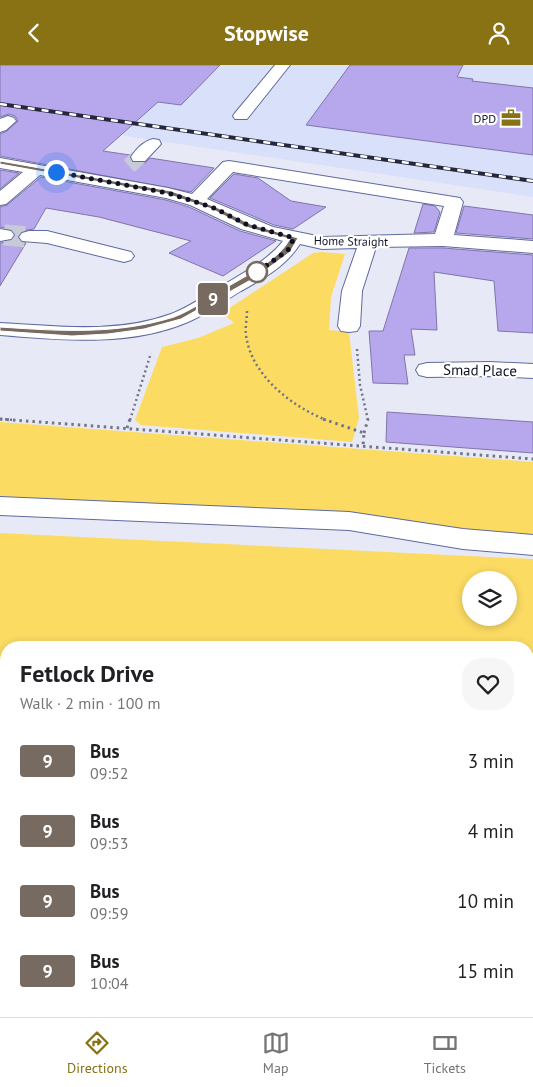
<!DOCTYPE html>
<html lang="en">
<head>
<meta charset="utf-8">
<style>
	body { margin:0; font-family:"PT Sans",sans-serif; background:#f6f6f6; color:#202124; height:100vh; display:flex; flex-direction:column; font-size:19px; white-space:nowrap }
	* { box-sizing:border-box; margin:0 }
	p { font-size:16px; color:#757577 }
	.icon { flex:none; width:28px; height:28px; fill:none; stroke:currentColor; stroke-width:2; stroke-linecap:round; stroke-linejoin:round }
	.map { position:relative; flex:1; overflow:hidden }
	.sheet { position:absolute; left:0px; top:576px; width:534px; height:376px; display:flex; flex-direction:column; background:#fff; border-radius:20px 20px 0 0; box-shadow:0 2px 8px #0003 }
	.sheet>* { flex:none }
	.badge { padding:0 10px; border-radius:4px; font-size:18px; line-height:32px }
	.tools { position:absolute; left:462px; top:506px; display:grid; gap:10px }
	.tools a { display:grid; place-items:center; width:55px; height:55px; border-radius:50%; background:#fff; box-shadow:0 2px 8px #0003; font-size:25px }
	.you { position:absolute; width:25px; height:25px; margin:-12px; border:4px solid #fff; border-radius:50%; background:#1a73e8; box-shadow:0 0 0 8px #1a73e833 }
	.map>.badge { position:absolute; translate:-50% -50%; box-shadow:0 0 0 2px #fff }
	.round { display:grid; place-items:center; flex:none; width:52px; height:52px; border-radius:20px; background:#f6f6f6 }
	.overview { display:flex; align-items:center; justify-content:space-between; height:85px; padding:0 20px }
	h1 { font-size:24px; font-weight:800; line-height:38px }
	ul { padding:0; list-style:none }
	li { display:flex; align-items:center; gap:15px; height:70px; padding:0 20px }
	li div { flex:1 }
	li b { display:block; font-size:19px }
	li em { font-style:normal }
	li .badge { min-width:55px; font-weight:700; text-align:center }
	header { display:flex; justify-content:space-between; align-items:center; height:65px; padding:0 20px; background:#887213; color:#fff; font-size:22px; font-weight:800 }
	.tab-bar { display:flex; justify-content:space-around; align-items:center; height:70px; border-top:1px solid #e0e0e0; background:#fff; font-size:14px; color:#757577 }
	.tab-bar a { display:grid; justify-items:center; gap:2px }
	.tab-bar .active { color:#887213 }
	.map>svg:first-child { display:block }
</style>
</head>
<body>
<header><svg class="icon" aria-label="back" viewBox="0 0 24 24"><path d="M15 5l-7 7 7 7"/></svg>Stopwise<svg class="icon" aria-label="person" viewBox="0 0 24 24"><circle cx="12" cy="8" r="4"/><path d="M4 21q1-7 8-7t8 7"/></svg></header>
<div class="map">
<svg width="533" height="952" viewBox="0 0 533 952">
	<rect width="100%" height="100%" fill="#e7eaf6"/>
	<path fill="#d9e0fa" d="M0,0H533V132L0,52Z"/>
	<path fill="#fcdb63" fill-rule="evenodd" d="M321,187L345,189L331,232L329,265L349,267L359,353L352,377L141,360L135,355L162,282L198,273L234,258L222,248L313,188Z
		M0,357L533,397V474L416,461L378,451L355,448L0,436Z
		M0,468L533,494V643H528V582H6V611L0,610ZM471,515H509V552H471Z
		M533,726V952H389L390,946H528V729Z"/>
	<path fill="#b7a8ee" stroke="#8074aa" d="M0,0H220L181,40L158,37L103,86L130,90L129,93L133,98H145L150,93L214,103L191,127L0,91V69L7,66L18,56L15,51L9,49L0,52Z
		M350,0H463L457,12L473,14L472,16L533,23V90L306,60Z
		M0,105L19,108L0,124Z
		M234,109L258,113L291,136L326,142L293,164L274,160L210,133Z
		M41,112L166,135L189,142L240,166L276,176L223,211L169,188L191,176L99,152L46,143L34,164L21,166L18,171L20,177L26,178L0,221V178L11,176L16,170L11,164L0,162V142L7,140Z
		M423,139L435,141L440,147L434,167L414,168Z
		M464,141L533,150V174L456,168Z
		M409,183H443L533,190V268L498,266L494,216L434,207L437,265L411,264L415,290H404L408,319L373,318L369,266H383Z
		M387,347L533,357V388L386,377Z"/>
	<g fill="none" stroke-linecap="round" stroke-linejoin="round">
		<path stroke="#c7cad7" stroke-width="16" stroke-dasharray="16 8" stroke-linecap="butt" d="M129,101L139,92"/>
		<path stroke="#c7cad7" stroke-width="21" stroke-dasharray="21 11" stroke-linecap="butt" d="M4,170L29,172"/>
		<defs>
			<path id="minor" d="M275,0H290L247,54H235L233,51L235,48Z
				M8,51L14,53L16,56L6,65L0,67V54Z
				M153,74L159,75L161,79L145,96H133L131,92C136,84 144,76 153,74Z
				M0,93L168,123L192,129L223,97L229,96L454,132L460,133L463,137L454,170L533,176V188L443,181L376,182L362,226L360,261L357,266L349,267L341,266L338,261L342,226L357,183L322,184L300,179C286,201 263,214 241,226C224,236 207,249 188,257C130,282 62,275 0,270V258C56,261 117,269 171,249C190,242 207,229 225,219C245,207 268,195 283,176L241,164L190,140L166,133L40,110L6,139L0,140V126L23,107L0,103ZM233,107L444,141L435,169L322,172L273,162L207,134Z
				M0,164L11,166L14,170L11,174L0,176Z
				M29,166H47L131,187L134,191L131,195L124,197L47,178L22,176L19,172L22,168Z
				M490,297L533,299V313L490,311L427,312L419,310L416,305L419,300L427,298Z
				M0,432L349,447L463,464L533,470V490L463,484L349,465L0,450Z"/>
		</defs>
		<use href="#minor" stroke="#5f6a9e" stroke-width="2"/>
		<path stroke="#727586" stroke-width="2.5" stroke-dasharray="2 3" stroke-linecap="butt" d="M247,246C247,254 245,262 246,270C251,310 291,341 326,355
			M357,284L360,320L368,355
			M0,354L15,355
			M130,355L151,288"/>
		<path stroke="#727586" stroke-width="3" stroke-dasharray="2.5 4" stroke-linecap="butt" d="M0,354L533,394
			M323,354L364,368L363,381
			M127,363L130,354
			M364,368L368,354"/>
		<path stroke="#727586" stroke-width="4" stroke-dasharray="3 5" stroke-linecap="butt" d="M528,684L533,681
			M302,952L305,946"/>
		<use href="#minor" fill="#fff" fill-rule="evenodd"/>
		<defs>
			<path id="rail" d="M0,39L533,116"/>
		</defs>
		<use href="#rail" stroke="#25283c" stroke-width="4"/>
		<use href="#rail" stroke="#fff" stroke-width="2.5" stroke-dasharray="7" stroke-linecap="butt"/>
	</g>
	<path fill="#766a61" stroke="#fff" d="M0,96L171,126L216,142L250,159L298,173L290,187L256,212L181,254L144,264L108,269L72,271L0,266V262C59,266 117,270 174,252C193,245 216,228 234,218C253,207 279,194 290,174L246,162L212,144L167,129L0,99Z"/>
	<g fill="none" stroke-linecap="round" stroke-linejoin="round">
		<path stroke="#0f1227" stroke-width="5" stroke-dasharray="0 9" d="M56,107L168,128L214,143L248,160L294,173L288,185L253,210L257,207"/>
	</g>
	<defs>
		<symbol id="office-bare" viewBox="-9 -9 18 18"><path d="M-6-3h4V-5.5h4V-3h4V5H-6ZM-1-4.5V-3h2v-1.5ZM-6 0V1H6V0Z" fill="#887213" stroke="#fff" stroke-width="2.5" paint-order="stroke"/></symbol>
	</defs>
	<g fill-rule="evenodd">
		<use href="#office-bare" x="497" y="39" width="28" height="28"/>
	</g>
	<circle fill="#fff" stroke="#766a61" stroke-width="2.5" cx="257" cy="207" r="10"/>
	<g text-anchor="middle" dominant-baseline="central" stroke-width="4.5" stroke-linejoin="round" paint-order="stroke">
		<g font-size="12" fill="#0f1227" stroke="#fff" text-anchor="end">
			<text x="496" y="53">DPD</text>
		</g>
		<g font-size="12" fill="#0f1227" stroke="#fff">
			<text transform="translate(351 176) rotate(1)">Home Straight</text>
		</g>
		<g font-size="15" fill="#0f1227" stroke="#fff">
			<text transform="translate(480 305) rotate(1)">Smad Place</text>
		</g>
	</g>
</svg>
<div class="tools">
<a><svg class="icon" aria-label="layers" viewBox="0 0 24 24"><path d="M12 4l9 5-9 5-9-5zM3 14l9 5 9-5"/></svg></a>
</div>
<div class="you" style="left:56px;top:107px"></div>
<b class="badge" style="left:213px;top:234px;background:#766a61;color:#fff">9</b>
<section class="sheet">
<div class="overview"><div><h1>Fetlock Drive</h1><p>Walk · 2 min · 100 m</p></div><a class="round"><svg class="icon" aria-label="heart" viewBox="0 0 24 24"><path d="M12 20l-8-8c-3-5 5-10 8-4 3-6 11-1 8 4z"/></svg></a></div>
<ul>
<li><span class="badge" style="background:#766a61;color:#fff">9</span><div><b>Bus</b><p>09:52</p></div><em>3 min</em></li>
<li><span class="badge" style="background:#766a61;color:#fff">9</span><div><b>Bus</b><p>09:53</p></div><em>4 min</em></li>
<li><span class="badge" style="background:#766a61;color:#fff">9</span><div><b>Bus</b><p>09:59</p></div><em>10 min</em></li>
<li><span class="badge" style="background:#766a61;color:#fff">9</span><div><b>Bus</b><p>10:04</p></div><em>15 min</em></li>
</ul>
</section>
</div>
<nav class="tab-bar">
<a class="active"><svg class="icon" aria-label="directions" viewBox="0 0 24 24"><path d="M12 3l9 9-9 9-9-9zM9 14v-3h6M13 9l2 2-2 2"/></svg>Directions</a>
<a><svg class="icon" aria-label="map" viewBox="0 0 24 24"><path d="M3 6l6-2 6 2 6-2v14l-6 2-6-2-6 2zM9 4v14M15 6v14"/></svg>Map</a>
<a><svg class="icon" aria-label="tickets" viewBox="0 0 24 24"><path d="M3 7h18v10H3zM15 7v10"/></svg>Tickets</a>
</nav>
</body>
</html>
